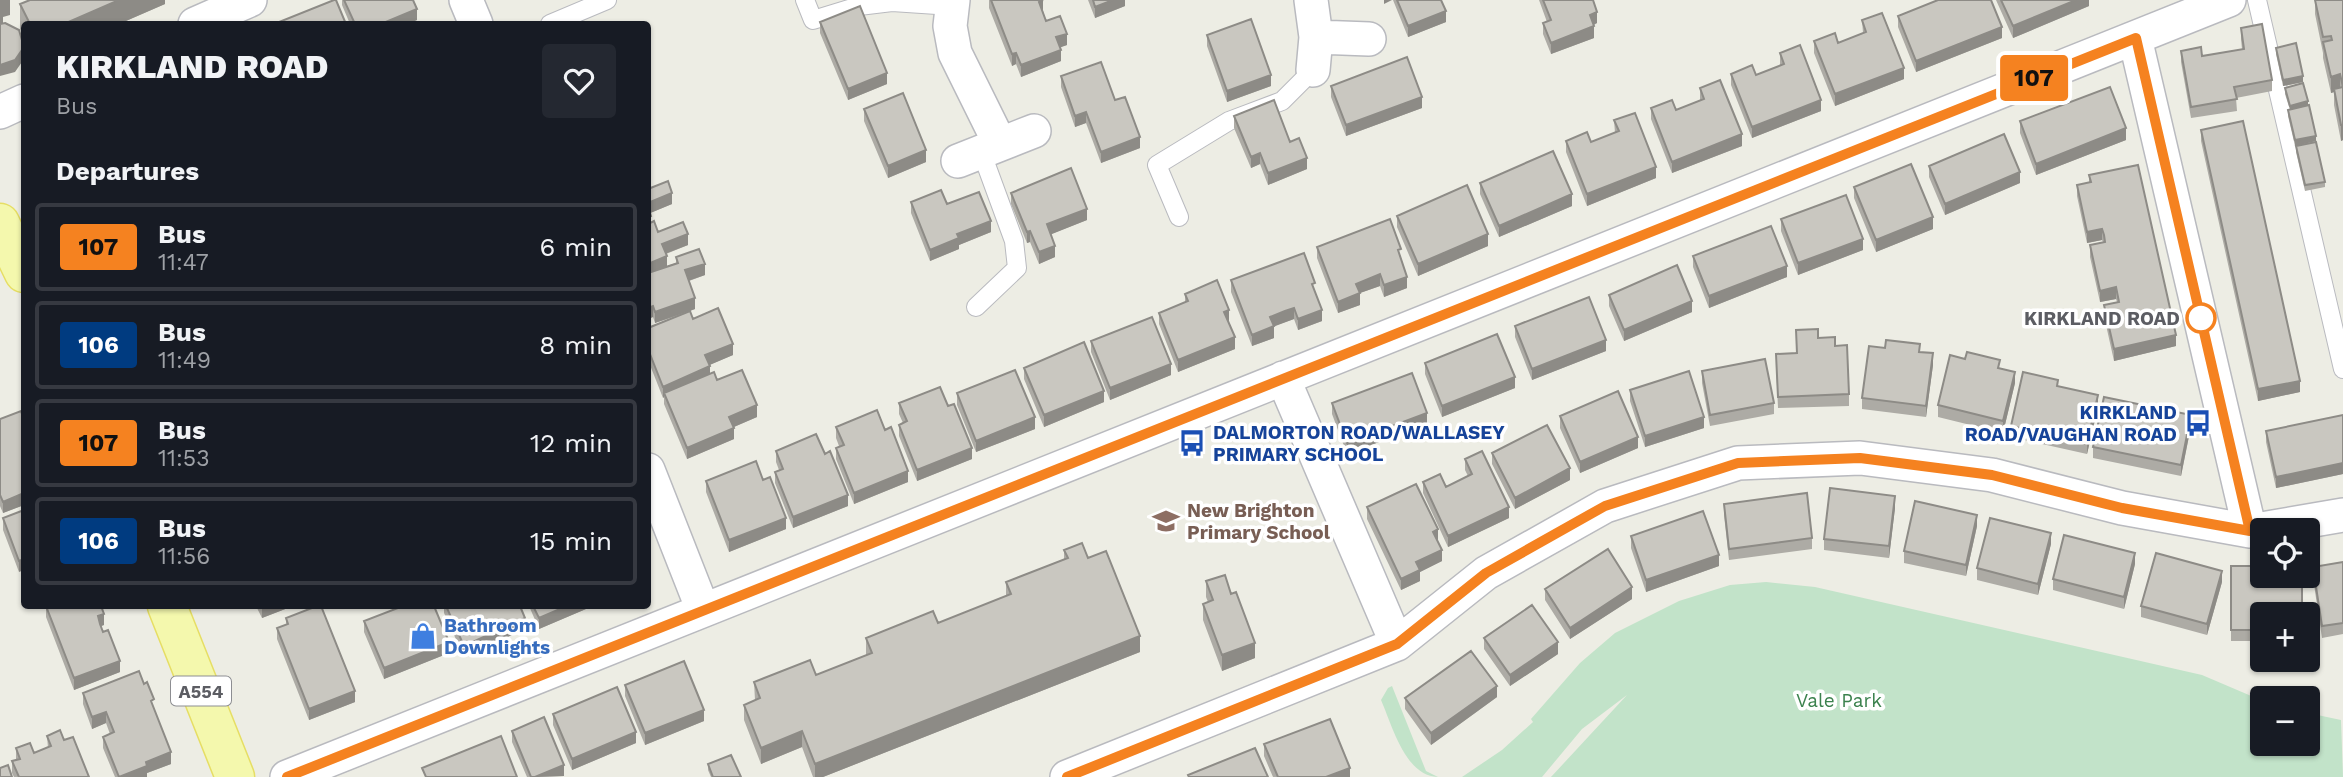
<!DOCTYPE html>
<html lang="en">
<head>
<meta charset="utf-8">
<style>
	body { margin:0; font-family:"Work Sans",sans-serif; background:#242831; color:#f1f3f6; height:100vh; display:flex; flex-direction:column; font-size:26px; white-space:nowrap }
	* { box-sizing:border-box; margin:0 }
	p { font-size:23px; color:#9ea1a6 }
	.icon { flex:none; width:38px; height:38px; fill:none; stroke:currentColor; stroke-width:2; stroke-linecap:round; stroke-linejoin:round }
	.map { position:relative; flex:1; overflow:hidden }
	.drawer { position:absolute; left:21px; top:21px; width:630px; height:588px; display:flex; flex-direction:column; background:#171b24; border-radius:7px; box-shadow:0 2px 5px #0004 }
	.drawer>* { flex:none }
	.badge { padding:0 14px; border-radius:5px; font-size:24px; line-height:46px }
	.fabs { position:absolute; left:2250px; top:518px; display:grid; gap:14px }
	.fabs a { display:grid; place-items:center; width:70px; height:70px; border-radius:7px; background:#171b24; box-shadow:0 2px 5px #0004; font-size:35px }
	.map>.badge { position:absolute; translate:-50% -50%; box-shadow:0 0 0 4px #fff }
	h2 { padding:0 35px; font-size:26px; line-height:63px }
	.round { display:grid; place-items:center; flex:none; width:74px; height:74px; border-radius:7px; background:#242831 }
	.headline { display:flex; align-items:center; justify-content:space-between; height:119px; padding:0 35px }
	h1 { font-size:33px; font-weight:800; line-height:52px }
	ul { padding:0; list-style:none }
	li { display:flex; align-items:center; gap:21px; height:88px; margin:0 14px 10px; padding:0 21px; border:4px solid #363941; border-radius:7px }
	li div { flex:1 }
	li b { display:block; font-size:26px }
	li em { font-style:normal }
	li .badge { min-width:77px; font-weight:700; text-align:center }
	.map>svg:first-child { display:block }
</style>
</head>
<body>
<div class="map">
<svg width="2343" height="777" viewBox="0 0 2343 777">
	<rect width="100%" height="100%" fill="#edede4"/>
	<path fill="#c2e3c9" d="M1766,582L1815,587L2202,675L2263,701V744H2308V713L2341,720L2343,777H1551L1627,695L1582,729L1542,777H1462L1502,750L1533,722L1531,719L1580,663L1615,633L1679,601L1730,585Z
		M1392,686L1426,771L1438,777C1405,776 1392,725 1381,700L1388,688Z"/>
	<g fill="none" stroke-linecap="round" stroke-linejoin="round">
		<defs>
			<path id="lane" d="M805,0L813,20L859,6L892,2L952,6
				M2257,0L2343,369
				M550,24L607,0
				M1179,217L1157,165L1229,121L1282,101L1313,70
				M976,307L1017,268L1014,241L981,151"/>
			<path id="street" d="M466,0L476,24
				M953,0L950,26L955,53L1000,144
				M1311,0L1316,37L1313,70
				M195,24L250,0
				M1316,37L1369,39
				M2135,38L2250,531
				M0,112L24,101
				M958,161L1034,131
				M1283,378L1397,644
				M648,470L703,610
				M287,777L2229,0
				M1067,777L1397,644L1486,573L1605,506L1738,463L1860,458L1992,475L2122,508L2250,531L2343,515"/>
			<path id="primary" d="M0,223L24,273
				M167,606L235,777"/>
		</defs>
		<use href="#lane" stroke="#b9babf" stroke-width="20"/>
		<use href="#street" stroke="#b9babf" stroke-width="36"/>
		<use href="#primary" stroke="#e6de64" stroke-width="41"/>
		<use href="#lane" stroke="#fff" stroke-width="18"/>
		<use href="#street" stroke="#fff" stroke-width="33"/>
		<use href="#primary" stroke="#f4f8ad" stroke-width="38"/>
	</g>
	<path fill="#adaba5" d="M165,0V4L119,24H24V38L20,29V4Z
		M342,0H413L417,20L407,24H350L342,5Z
		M989,0H1043V11L1046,21L1067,45L1060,47L1061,61L1021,77L1016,64L1012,66L989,8Z
		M1088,0H1125V6L1095,18Z
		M1393,0H1441L1446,22L1408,37Z
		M1539,0H1593L1597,23L1594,25V38L1551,54L1543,34V23L1547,22Z
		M1996,0H2089V6L2013,38Z
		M2315,0H2343V151V140L2341,141L2334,105V92L2331,93L2323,58V53L2315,14Z
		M1898,16L2002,38L1916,72L1898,27Z
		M1862,20L1904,79L1835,106L1814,53V41L1838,43L1863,33Z
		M820,22L887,84L848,100L820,33Z
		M2241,28L2272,80V91L2236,98L2237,111L2191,118L2181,62V51L2202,56L2242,49L2241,39Z
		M1207,35L1271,86L1227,102L1207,46Z
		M2276,48L2303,82L2283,86L2276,54Z
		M1780,53L1821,111L1752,138L1731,85V74L1756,75L1780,66Z
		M1061,76L1115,100L1140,148L1101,163L1086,123L1075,127L1061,87Z
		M1331,86L1422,108L1346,136L1331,97Z
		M1700,88L1742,146L1672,173L1651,119V108L1676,110L1700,100Z
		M2285,88L2308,105L2316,141L2295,146L2288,116V110H2290L2285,94Z
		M864,109L926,162L888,178L864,121Z
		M1234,116L1290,142L1307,169L1268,185L1260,164L1251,168L1234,128Z
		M1614,120L1656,178L1587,206L1566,152V141L1591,142L1615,133Z
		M2020,121L2126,140L2036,175L2020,133Z
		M2201,130L2300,392L2258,401L2201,141Z
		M2296,146L2325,182V187L2305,191L2296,152Z
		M1929,166L2020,183L1945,215L1929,177Z
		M2089,175L2176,346L2114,361L2104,316V305L2117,302L2116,299L2100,302L2090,257V245L2103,242L2102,240L2087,243L2077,196V185L2089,182Z
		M1480,183L1572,206L1499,237L1480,194Z
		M1854,187L1933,229L1876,252L1854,198Z
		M648,189L672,204L650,213L651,222L658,232L688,245L666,254L667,266L676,263V257L705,275L689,281L695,309L690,311L693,319L733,355L709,365L710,374L757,417L734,427V439L687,459L664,404V397L663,398L648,360V328L689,312L655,323L653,317L648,319Z
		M1011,193L1087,220L1051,234L1055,257L1039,264L1030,242L1027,243L1011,204Z
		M911,202L947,204L991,232L959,245V249L930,261L911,213Z
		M1397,216L1488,246L1418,276L1397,227Z
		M1781,219L1863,250L1798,275L1781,231Z
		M1317,247L1401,259L1407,288L1384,297L1380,286L1360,293V305L1338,313L1317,258Z
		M1693,256L1787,277L1709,308L1693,267Z
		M1231,280L1315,292L1322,321L1298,330L1294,319L1274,326V338L1252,346L1231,292Z
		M1185,294L1229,321L1228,322L1235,349L1178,372L1159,324V313L1185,302Z
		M1609,295L1692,312L1624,341L1609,306Z
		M1515,326L1606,351L1532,380L1515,337Z
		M1818,338L1849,394V406L1778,408L1776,365Z
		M1091,341L1171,375L1110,400L1091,352Z
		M1920,352L1933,365L1926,417L1862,409V398Z
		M1425,363L1515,388L1442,417L1425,374Z
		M1024,368L1104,402L1044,427L1024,379Z
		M2000,369L2015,383L2003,433L1938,417V405Z
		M1702,371L1774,403V414L1710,426L1702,383Z
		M2058,386L2098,407L2087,454L2011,437V426Z
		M1630,390L1704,428L1645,447L1630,401Z
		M957,393L1035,429L976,452L957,405Z
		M899,403L948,406L972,459L917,481L899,436V425L903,423L899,414Z
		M1332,403L1427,424L1347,454L1332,414Z
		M2343,415V474L2276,488L2266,442V431Z
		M1560,416L1638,448L1580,473L1560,428Z
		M0,419L24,420V505L3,513L0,506Z
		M2191,426L2181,476L2093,458V447Z
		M836,427L908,482L854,504L836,459V448L839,446L836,438Z
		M776,451L825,454L848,506L793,528L775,483V472L779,470L776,462Z
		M1492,453L1570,480L1515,509L1492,464Z
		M1465,459L1509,518L1448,547L1423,493V482L1446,487L1468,476L1465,470Z
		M763,480L786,529L729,552L706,492V481Z
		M1724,504L1812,538V549L1729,560L1724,515Z
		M1367,507L1442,561L1420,572V581L1401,590L1367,519Z
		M1895,508L1889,558L1824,550V539Z
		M24,510L19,572L3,530V518Z
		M1977,526L1966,576L1904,563V551Z
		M1631,536L1719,566L1646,592L1631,548Z
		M2051,544L2038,595L1977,580V568Z
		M1064,550L1088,558L1140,652L823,777H813L802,747L761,764L744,720V705L755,700L754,682L816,675L866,655V638L938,623L1006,596V582L1064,559Z
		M2343,562V634L2322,638L2313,578V567Z
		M2135,564L2124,609L2053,590V579Z
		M2231,566L2263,614V641H2231Z
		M1206,581L1231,594L1255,658L1222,671L1203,620V604L1208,602L1206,597Z
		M2222,582L2207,635L2141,617V606Z
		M1545,589L1632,599L1570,639L1545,600Z
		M46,606L104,625L101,626L120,672L74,690L46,617Z
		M256,606H293L262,618Z
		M444,606H520L525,629L464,657L444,613Z
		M529,606H593L539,629Z
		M286,618L355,702L309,720L277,639V628L286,625Z
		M364,621L449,653L384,679L364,632Z
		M1484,638L1558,654L1510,686L1484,649Z
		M625,685L704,721L645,745L625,696Z
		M83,693L154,710L171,764L147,773V777H115L103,748V737L110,734L106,723L92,729L83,704Z
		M1497,697L1431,745L1405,709V698Z
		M553,714L636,743L572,770L553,725Z
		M512,731L564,776L527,777L512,742Z
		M47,736L64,740L89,777H14L12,773V761L16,760V748L34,753L48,748Z
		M1264,744L1350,777H1273L1264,756Z
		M708,764L741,777H711L708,770Z"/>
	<path fill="#8d8b86" d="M0,0H10V15L3,17V30L0,31Z
		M119,0H165V4L119,24H64Z
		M1043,0V11L1039,2Z
		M1113,0H1125V6L1095,18V7Z
		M1384,0H1392L1384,4Z
		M2076,0H2089V6L2013,38V26Z
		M417,9V20L407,24H381Z
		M1446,11V22L1408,37V26Z
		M1597,12V23L1590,26V15Z
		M1594,26V38L1551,54V43Z
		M2002,27V38L1916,72V61Z
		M1067,34V45L1056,49V37Z
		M24,47V59L15,72L0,76V65Z
		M1061,50V61L1021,77V65Z
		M1016,53V64L1012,66V54Z
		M1904,68V79L1835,106V94Z
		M887,73V84L848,100V89Z
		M2340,74V90L2331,93V77Z
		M1271,75V86L1227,102V91Z
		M2303,76V82L2283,86V80Z
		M1422,97V108L1346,136V125Z
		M1821,100V111L1752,138V127Z
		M2308,101V107L2290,112V106Z
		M1086,112V123L1075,127V116Z
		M2341,125H2343V140L2341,141Z
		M2126,128V140L2036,175V164Z
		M1742,134V146L1672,173V162Z
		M2316,136V141L2295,146V140Z
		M1140,137V148L1101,163V152Z
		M926,150V162L888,178V166Z
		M1260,153V164L1251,168V157Z
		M1307,158V169L1268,185V173Z
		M1656,167V178L1587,206V194Z
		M2020,172V183L1945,215V204Z
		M672,193V204L648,214V203Z
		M1572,194V206L1499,237V226Z
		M1087,209V220L1047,236V224Z
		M651,216V227L648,228V217Z
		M1933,217V229L1876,252V240Z
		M991,221V232L959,245V249L930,261V250L957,234Z
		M2102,229V240L2087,243V232Z
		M1030,231V242L1027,243V232Z
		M688,234V245L662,255V244Z
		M1488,234V246L1418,276V264Z
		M1863,239V250L1798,275V263Z
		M1055,246V257L1039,264V252Z
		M667,256V267L648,276V264Z
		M705,264V275L685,282V270Z
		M1787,266V277L1709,308V296Z
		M1380,274V286L1360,293V305L1338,313V302L1356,284Z
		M1407,277V288L1384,297V285Z
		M2116,287V299L2100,302V291Z
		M695,298V309L655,323V312Z
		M1692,301V312L1624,341V330Z
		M653,306V317L648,319V308Z
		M1294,308V319L1270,328V317Z
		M1229,310V321L1224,323V312Z
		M1322,310V321L1298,330V319Z
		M1274,326V338L1252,346V335Z
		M2176,335V346L2114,361V349Z
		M1235,337V349L1178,372V360Z
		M1606,340V351L1532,380V369Z
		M733,344V355L705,367V355Z
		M1933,353V365L1926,417V406Z
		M1171,364V375L1110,400V388Z
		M710,366V378L664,393V397L663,398V387Z
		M2015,372V383L2003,433V421Z
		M1515,377V388L1442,417V406Z
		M2300,381V392L2258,401V389Z
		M1104,391V402L1044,427V415Z
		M2098,395V407L2087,454V443Z
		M757,405V417L729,429V417Z
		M1427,413V424L1347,454V443Z
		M2191,415V426L2181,476V465Z
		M1035,417V429L976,452V441Z
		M1704,417V428L1645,447V436Z
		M734,428V439L687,459V448Z
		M1638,437V448L1580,473V462Z
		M972,448V459L917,481V470Z
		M2343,463V474L2276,488V477Z
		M1570,468V480L1515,509V498Z
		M908,471V482L854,504V493Z
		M24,493V505L3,513V502Z
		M848,495V506L793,528V517Z
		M1895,496V508L1889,558V546Z
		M1509,507V518L1448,547V536Z
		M1977,515V526L1966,576V565Z
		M786,518V529L729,552V540Z
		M1438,529V541L1433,532Z
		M2051,533V544L2038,595V584Z
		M1442,550V561L1420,572V581L1401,590V579L1416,562Z
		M2135,553V564L2124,609V597Z
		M1719,555V566L1646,592V580Z
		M24,559V570L19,572V561Z
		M2222,571V582L2207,635V624Z
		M1632,587V599L1570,639V628Z
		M266,606H293L262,618V607Z
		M567,606H593L539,629V618Z
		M104,614V625L98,627V616Z
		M525,618V629L464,657V646Z
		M1140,636V652L823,777H815V764Z
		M449,642V653L384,679V668Z
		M1558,642V654L1510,686V675Z
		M1255,643V658L1222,671V655Z
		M120,661V672L74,690V678Z
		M1497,686V697L1431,745V733Z
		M355,691V702L309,720V709Z
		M704,710V721L645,745V733Z
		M106,712V723L92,729V717Z
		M802,731V747L761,764V748Z
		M636,732V743L572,770V759Z
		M171,752V764L147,773V777H120L146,762Z
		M564,765V776L535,777Z
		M1350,768V777H1326Z"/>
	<path fill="#c9c7c0" stroke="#8d8b86" stroke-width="2" d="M30,0H119L64,24H30L20,4Z
		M334,0H336L346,24H280L279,22Z
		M344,0H413L417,9L381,24H355Z
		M991,0H1043L1039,2L1046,21L1060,16L1067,34L1056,37L1061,50L1021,65L1016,53L1012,54Z
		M1093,0H1113L1095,7Z
		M1397,0H1441L1446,11L1408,26Z
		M1543,0H1593L1597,12L1590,15L1594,26L1551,43L1543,23L1551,20Z
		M1938,0H1991L2002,27L1916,61L1898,16Z
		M2001,0H2076L2013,26Z
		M2315,0H2343V125H2341L2334,89L2343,87L2340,74L2331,77L2323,42L2332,40L2331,36L2323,37Z
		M860,6L887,73L848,89L820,22Z
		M1882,13L1904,68L1835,94L1814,41L1835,33L1838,43L1866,32L1862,20Z
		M1251,19L1271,75L1227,91L1207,35Z
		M5,23L19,30L24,47L15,60L0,65V24Z
		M2262,24L2272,80L2234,87L2237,99L2191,107L2181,51L2201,47L2202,56L2244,49L2241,28Z
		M2296,43L2303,76L2283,80L2276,48Z
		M1800,45L1821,100L1752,127L1731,74L1752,65L1756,75L1784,64L1780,53Z
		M1407,57L1422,97L1346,125L1331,86Z
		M1101,62L1115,100L1125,97L1140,137L1101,152L1086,112L1075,116L1061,76Z
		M1720,80L1742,134L1672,162L1651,108L1672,100L1676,110L1704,99L1700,88Z
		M2303,83L2308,101L2290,106L2285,88Z
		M2110,87L2126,128L2036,164L2020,121Z
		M903,93L926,150L888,166L864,109Z
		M1274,100L1290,142L1299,138L1307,158L1268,173L1260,153L1251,157L1234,116Z
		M2309,105L2316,136L2295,140L2288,110Z
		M1635,113L1656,167L1587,194L1566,141L1587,132L1591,142L1619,131L1614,120Z
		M2243,121L2300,381L2258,389L2201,130Z
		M2004,134L2020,172L1945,204L1929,166Z
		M2316,142L2325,182L2305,185L2296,146Z
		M1553,151L1572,194L1499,226L1480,183Z
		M1911,164L1933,217L1876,240L1854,187Z
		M2138,165L2176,335L2114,349L2104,305L2119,302L2116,287L2100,291L2090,245L2105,242L2104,235L2102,229L2087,232L2077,185L2091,182L2089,175Z
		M1071,168L1087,209L1047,224L1055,246L1039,252L1030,231L1027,232L1011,193Z
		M668,181L672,193L648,203V189Z
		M1467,185L1488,234L1418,264L1397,216Z
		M941,190L947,204L979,192L991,221L957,234L959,238L930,250L911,202Z
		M1846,195L1863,239L1798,263L1781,219Z
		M648,206L651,216L648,217Z
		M1390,219L1401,249L1398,250L1407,277L1384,285L1380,274L1356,284L1360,293L1338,302L1317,247Z
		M654,221L658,232L683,222L688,234L662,244L667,256L648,264V224Z
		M1771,226L1787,266L1709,296L1693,256Z
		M699,249L705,264L685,270L695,298L655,312L653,306L648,308V273L678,263L676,257Z
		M1304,253L1315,283L1312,284L1322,310L1298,319L1294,308L1285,311L1270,317L1274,326L1252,335L1231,280Z
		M1677,265L1692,301L1624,330L1609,295Z
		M1217,280L1229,310L1224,312L1235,337L1178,360L1159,313L1188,301L1185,294Z
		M1589,297L1606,340L1532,369L1515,326Z
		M718,308L733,344L705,355L710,366L663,387L648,349V328L690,311L693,319Z
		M1152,317L1171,364L1110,388L1091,341Z
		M1818,329V338L1835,337V346L1847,345L1849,394L1778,397L1776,354L1797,353L1796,330Z
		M1497,334L1515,377L1442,406L1425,363Z
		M1886,340L1920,344L1919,352L1933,353L1926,406L1862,398L1869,346L1885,348Z
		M1084,342L1104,391L1044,415L1024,368Z
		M1967,352L2000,360L1998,368L2015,372L2003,421L1938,405L1950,355L1965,359Z
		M1765,359L1774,403L1710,415L1702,371Z
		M742,370L757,405L729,417L734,428L687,448L664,393L714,372L717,380Z
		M1015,370L1035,417L976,441L957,393Z
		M1689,371L1704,417L1645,436L1630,390Z
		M2023,372L2058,380L2057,386L2098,395L2087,443L2011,426Z
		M1412,373L1427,413L1347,443L1332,403Z
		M940,387L948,406L954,404L972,448L917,470L899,425L907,421L899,403Z
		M1618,391L1638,437L1580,462L1560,416Z
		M2104,397L2191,415L2181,465L2093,447Z
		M877,410L885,430L891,427L908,471L854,493L836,448L844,445L836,427Z
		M21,411L24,420V493L3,502L0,495V419Z
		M2343,415V463L2276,477L2266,431Z
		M1547,425L1570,468L1515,498L1492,453Z
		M816,434L825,454L830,451L848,495L793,517L775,472L783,469L776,451Z
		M1482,451L1509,507L1448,536L1423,482L1440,474L1446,487L1472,474L1465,459Z
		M756,461L763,480L770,477L786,518L729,540L706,481Z
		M1416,484L1438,529L1433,532L1442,550L1416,562L1420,570L1401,579L1367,507Z
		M1830,488L1895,496L1889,546L1824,539Z
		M1807,493L1812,538L1729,549L1724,504Z
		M1915,501L1977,515L1966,565L1904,551Z
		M24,510V559L19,561L3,518Z
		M1703,511L1719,555L1646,580L1631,536Z
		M1990,518L2051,533L2038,584L1977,568Z
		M2064,535L2135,553L2124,597L2053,579Z
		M1082,543L1088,558L1106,551L1140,636L815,764L802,731L761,748L744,705L760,698L754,682L810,660L816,675L872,653L866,638L933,611L938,623L1011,594L1006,582L1068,558L1064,550Z
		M1608,549L1632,587L1570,628L1545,589Z
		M2156,553L2222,571L2207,624L2141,606Z
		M2343,562V623L2322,626L2313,567Z
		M2231,566H2263V576H2302V614H2263V630H2231Z
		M1225,575L1231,594L1236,592L1255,643L1222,655L1203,604L1213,600L1206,581Z
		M1532,605L1558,642L1510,675L1484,638Z
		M46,606H101L104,614L98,616L100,624L103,632L108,630L120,661L74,678Z
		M317,606H321L355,691L309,709L277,628L288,624L286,618Z
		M403,606H434L449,642L384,668L364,621Z
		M446,606H520L525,618L464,646Z
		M533,606H567L539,618Z
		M1471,651L1497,686L1431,733L1405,698Z
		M684,661L704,710L645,733L625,685Z
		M139,671L144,684L147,682L154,699L151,701L171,752L146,762L147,766L119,777L103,737L114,732L106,712L92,717L83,693Z
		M617,687L636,732L572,759L553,714Z
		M544,717L564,765L535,777H531L512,731Z
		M1330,719L1350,768L1326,777H1278L1264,744Z
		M60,730L64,740L73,737L89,777H19L12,761L20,759L16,748L30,743L34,753L51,746L47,736Z
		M501,736L517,777H426L422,768Z
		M1255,748L1268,777H1189L1188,775Z
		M731,755L741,777H713L708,764Z
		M8,765L12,777H0V768Z"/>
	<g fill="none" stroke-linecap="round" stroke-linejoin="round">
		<defs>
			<path id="line" d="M287,777L2136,38L2250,531L2122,508L1992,475L1860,458L1738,463L1605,506L1486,573L1397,644L1067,777"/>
		</defs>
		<use href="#line" stroke="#fff" stroke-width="16"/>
		<use href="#line" stroke="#f58220" stroke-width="10"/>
	</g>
	<defs>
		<symbol id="bus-bare" viewBox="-9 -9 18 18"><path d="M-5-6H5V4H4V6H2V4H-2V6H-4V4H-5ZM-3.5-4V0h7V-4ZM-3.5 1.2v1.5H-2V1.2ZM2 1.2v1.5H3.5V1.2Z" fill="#1a4fb4" stroke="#fff" stroke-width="2.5" paint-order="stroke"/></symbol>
		<symbol id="school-bare" viewBox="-9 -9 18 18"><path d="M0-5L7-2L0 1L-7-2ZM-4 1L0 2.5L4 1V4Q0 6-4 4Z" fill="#8d6e63" stroke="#fff" stroke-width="2.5" paint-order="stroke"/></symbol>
		<symbol id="shop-bare" viewBox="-9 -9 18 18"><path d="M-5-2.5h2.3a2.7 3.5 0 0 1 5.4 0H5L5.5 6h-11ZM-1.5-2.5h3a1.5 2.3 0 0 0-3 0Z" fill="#3f7fe0" stroke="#fff" stroke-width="2.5" paint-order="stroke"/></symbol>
	</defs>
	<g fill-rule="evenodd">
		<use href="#bus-bare" x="2179" y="404" width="38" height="38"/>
		<use href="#bus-bare" x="1173" y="424" width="38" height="38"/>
		<use href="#school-bare" x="1147" y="502" width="38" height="38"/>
		<use href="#shop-bare" x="404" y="617" width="38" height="38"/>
	</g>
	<circle fill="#fff" stroke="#f58220" stroke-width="3.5" cx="2201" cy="318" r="14"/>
	<g text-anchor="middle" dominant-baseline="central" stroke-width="7" stroke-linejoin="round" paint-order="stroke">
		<rect fill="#fff" stroke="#8d8e92" stroke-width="2" x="171" y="676.5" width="60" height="29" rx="5"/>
		<g font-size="18" font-weight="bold" fill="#5c5d63">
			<text x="201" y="691">A554</text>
		</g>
		<g font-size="19" font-weight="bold" fill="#5c5d63" stroke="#fff" text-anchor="end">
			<text x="2180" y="318">KIRKLAND ROAD</text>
		</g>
		<g font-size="19" font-weight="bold" fill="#164399" stroke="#fff" text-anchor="end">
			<text x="2177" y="412">KIRKLAND<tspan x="2177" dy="22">ROAD/VAUGHAN ROAD</tspan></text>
			<text x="1213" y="432" text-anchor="start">DALMORTON ROAD/WALLASEY<tspan x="1213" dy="22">PRIMARY SCHOOL</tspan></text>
		</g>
		<g font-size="19" font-weight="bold" fill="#785e54" stroke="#fff" text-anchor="start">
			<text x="1187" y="510">New Brighton<tspan x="1187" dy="22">Primary School</tspan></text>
		</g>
		<g font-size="19" font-weight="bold" fill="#366cbe" stroke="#fff" text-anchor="start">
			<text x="444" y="625">Bathroom<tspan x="444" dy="22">Downlights</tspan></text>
		</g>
		<g font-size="19" fill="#3c824e" stroke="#fff">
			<text x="1839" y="700">Vale Park</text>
		</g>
	</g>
</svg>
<div class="fabs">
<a><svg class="icon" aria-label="locate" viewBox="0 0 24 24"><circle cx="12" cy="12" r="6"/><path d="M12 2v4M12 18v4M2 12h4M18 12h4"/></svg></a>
<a>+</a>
<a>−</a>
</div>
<b class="badge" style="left:2034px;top:78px;background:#f58220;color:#111">107</b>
<section class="drawer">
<div class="headline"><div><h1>KIRKLAND ROAD</h1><p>Bus</p></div><a class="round"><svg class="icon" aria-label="heart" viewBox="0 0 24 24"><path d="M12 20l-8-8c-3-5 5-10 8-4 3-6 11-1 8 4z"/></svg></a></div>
<h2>Departures</h2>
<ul>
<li><span class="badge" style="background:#f58220;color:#111">107</span><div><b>Bus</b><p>11:47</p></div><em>6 min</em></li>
<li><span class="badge" style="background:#003b80;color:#fff">106</span><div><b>Bus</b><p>11:49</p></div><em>8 min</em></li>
<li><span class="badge" style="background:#f58220;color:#111">107</span><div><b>Bus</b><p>11:53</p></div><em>12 min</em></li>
<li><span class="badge" style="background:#003b80;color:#fff">106</span><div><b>Bus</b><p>11:56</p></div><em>15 min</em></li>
</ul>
</section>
</div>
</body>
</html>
